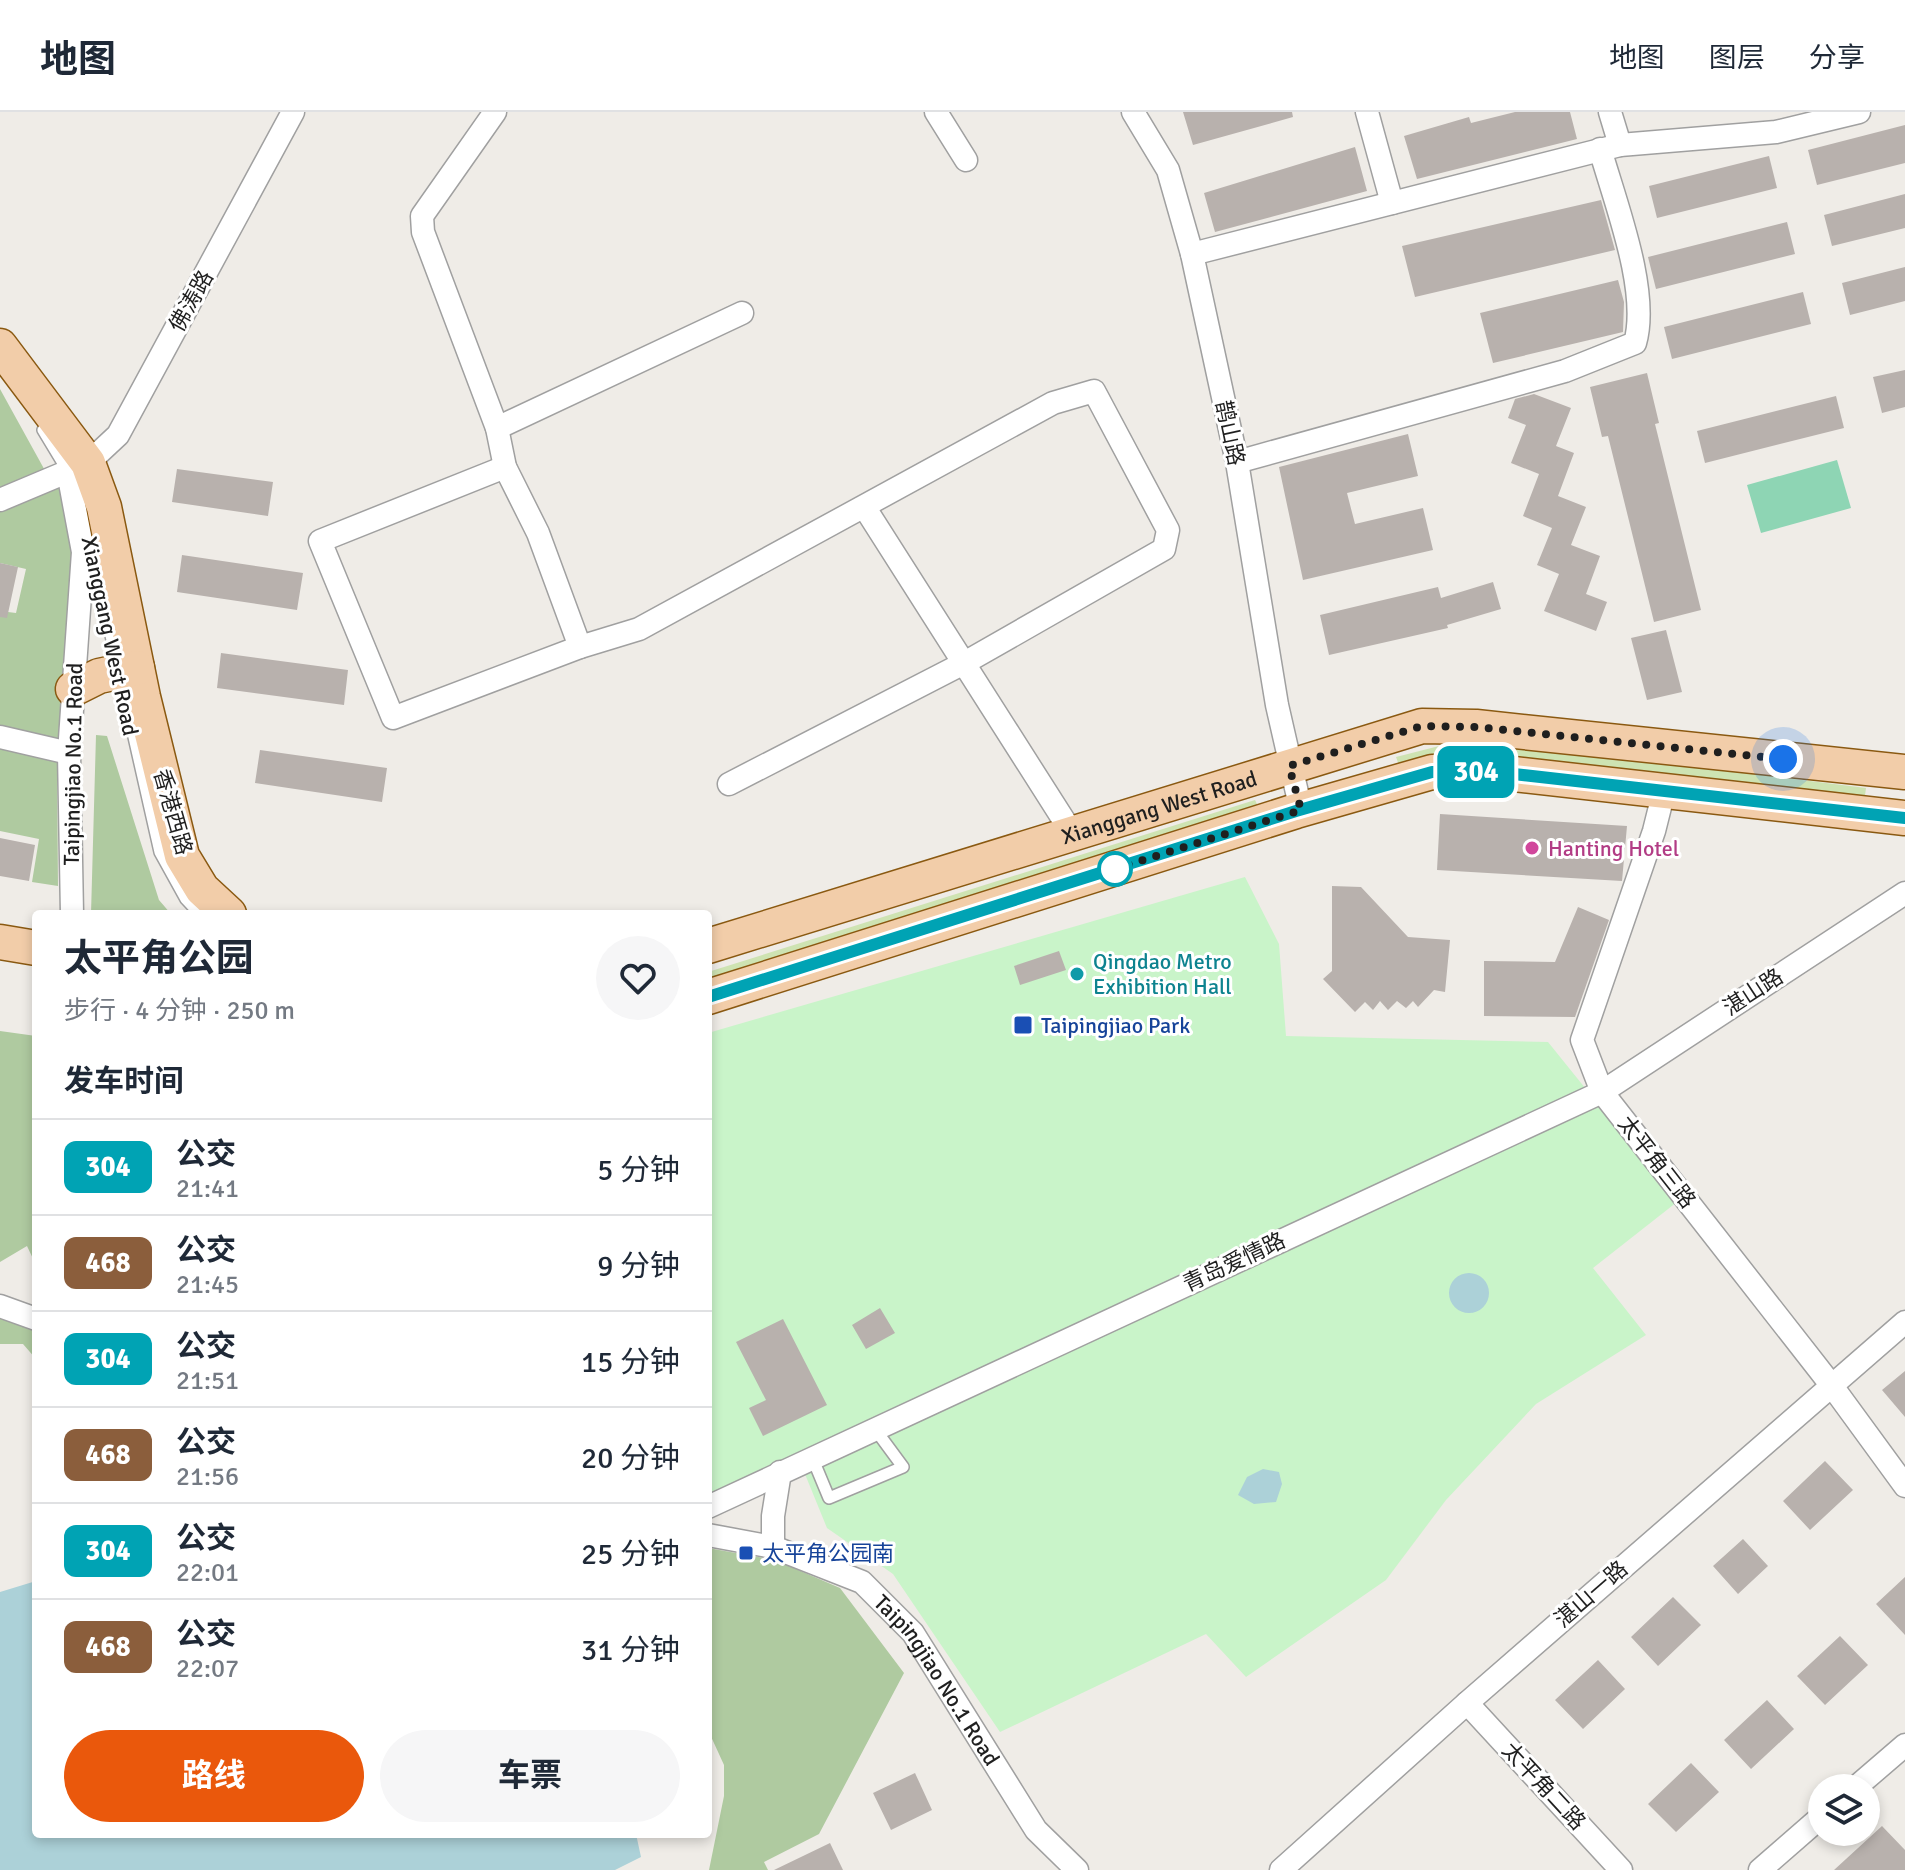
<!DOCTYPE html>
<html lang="zh">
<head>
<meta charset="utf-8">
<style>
	body { margin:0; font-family:Signika,"Noto Sans SC",sans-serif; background:#f6f6f7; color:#1f2937; height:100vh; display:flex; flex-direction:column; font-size:30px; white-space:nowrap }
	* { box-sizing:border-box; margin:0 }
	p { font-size:26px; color:#747a83 }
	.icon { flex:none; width:44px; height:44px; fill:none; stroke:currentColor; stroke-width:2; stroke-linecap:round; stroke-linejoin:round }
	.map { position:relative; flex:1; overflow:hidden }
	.drawer { position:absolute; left:32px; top:798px; width:680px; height:928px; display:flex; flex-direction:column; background:#fff; border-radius:8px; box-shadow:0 4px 12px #0003 }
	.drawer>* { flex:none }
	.badge { padding:0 16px; border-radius:12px; font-size:28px; line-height:52px }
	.tools { position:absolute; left:1808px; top:1662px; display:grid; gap:16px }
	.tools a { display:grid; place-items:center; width:72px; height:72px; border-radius:50%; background:#fff; box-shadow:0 4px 12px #0003; font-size:40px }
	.you { position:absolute; width:40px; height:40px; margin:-20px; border:6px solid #fff; border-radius:50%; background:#1a73e8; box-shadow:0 0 0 12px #1a73e833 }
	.map>.badge { position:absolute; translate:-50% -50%; box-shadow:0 0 0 4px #fff }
	h2 { padding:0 32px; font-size:30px; line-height:72px }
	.round { display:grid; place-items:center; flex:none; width:84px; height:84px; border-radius:42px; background:#f6f6f7 }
	.overview { display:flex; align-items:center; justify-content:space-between; height:136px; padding:0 32px }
	h1 { font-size:38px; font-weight:700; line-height:60px }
	.cta { display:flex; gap:16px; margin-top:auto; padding:16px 32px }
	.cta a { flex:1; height:92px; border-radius:48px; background:#ea580c; color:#fff; font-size:32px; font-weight:700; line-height:92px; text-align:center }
	.cta a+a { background:#f6f6f7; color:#1f2937 }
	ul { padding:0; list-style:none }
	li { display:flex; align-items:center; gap:24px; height:96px; padding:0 32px; border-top:2px solid #e0e1e3 }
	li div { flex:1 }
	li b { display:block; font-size:30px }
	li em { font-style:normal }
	li .badge { min-width:88px; font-weight:700; text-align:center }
	header { display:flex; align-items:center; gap:48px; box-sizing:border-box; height:112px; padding:0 40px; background:#fff; border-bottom:2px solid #e0e1e3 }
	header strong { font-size:38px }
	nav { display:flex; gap:44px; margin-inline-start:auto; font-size:28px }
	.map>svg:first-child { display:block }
</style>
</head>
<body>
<header>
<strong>地图</strong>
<nav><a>地图</a><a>图层</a><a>分享</a></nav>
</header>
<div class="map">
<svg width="1905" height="1758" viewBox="0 0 1905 1758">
	<rect width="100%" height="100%" fill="#efece7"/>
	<path fill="#cee3b2" d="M1486,629L1866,676L1864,691L1485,641L1400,656L1396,645L1447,632Z
		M1255,688L1261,700L708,874V860Z"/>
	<path fill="#afcaa0" d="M0,277L48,364L0,380Z
		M60,375L79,451L62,632L0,616V499L16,501L26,457L0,451V398Z
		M96,623L107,624L159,788L171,802H91Z
		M0,634L57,647L58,774L32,770L39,727L0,719Z
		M0,919L36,924V1153L27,1134L0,1150Z
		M0,1199L36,1212V1247L23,1232H0Z
		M708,1436L775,1448L840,1476L904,1561L819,1722L764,1750L768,1758H709L724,1684V1653L708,1618Z"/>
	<path fill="#c9f4c9" d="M1245,765L1279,832L1286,924L1548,930L1677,1090L1593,1156L1646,1223L1536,1292L1446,1388L1386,1468L1246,1565L1206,1522L1000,1620L893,1462L827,1416L798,1345L708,1382V921Z"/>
	<path fill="#8ed5b4" d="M1837,348L1851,396L1761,421L1747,373Z"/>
	<path fill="#acd1d8" d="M1449 1181a20 20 0 1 1 40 0a20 20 0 1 1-40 0Z
		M1263,1357L1279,1360L1282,1372L1276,1390L1254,1392L1238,1383L1247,1365Z
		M36,1469V1722H636L641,1745L615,1758H0V1480Z"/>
	<path fill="#b8b1ad" d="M1183,0H1292L1293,5L1193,33Z
		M1515,0H1570L1577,27L1417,67L1404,24L1469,5L1471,11Z
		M1905,13V51L1817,73L1808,38Z
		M1355,35L1367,79L1215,120L1204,81Z
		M1769,44L1777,76L1657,106L1649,74Z
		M1905,82V116L1832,134L1824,103Z
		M1601,88L1615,138L1415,185L1402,134Z
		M1787,110L1795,142L1656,177L1648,145Z
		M1905,155V189L1850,203L1842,171Z
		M1618,168L1624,190L1623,220L1493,251L1480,201Z
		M1803,180L1811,212L1672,247L1664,215Z
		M1905,258V295L1882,301L1873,265Z
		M1647,261L1659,311L1655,312L1701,498L1654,510L1608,324L1602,325L1590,275Z
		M1534,282L1571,296L1556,334L1574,341L1558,384L1586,395L1571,433L1600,444L1586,482L1607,490L1596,519L1544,499L1559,462L1537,453L1552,416L1523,404L1539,362L1511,351L1526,313L1508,306L1515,287Z
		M1836,284L1844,316L1705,351L1697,319Z
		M1408,322L1418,364L1347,381L1355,412L1423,396L1433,438L1303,468L1279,355Z
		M177,357L273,370L268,404L172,390Z
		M182,443L303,461L297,498L177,480Z
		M0,451L18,455L7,506L0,505Z
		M1493,470L1501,497L1447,513L1448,516L1329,543L1320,503L1438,475L1441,486Z
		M1666,518L1682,580L1647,588L1631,526Z
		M221,541L348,558L344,593L217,576Z
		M260,638L387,656L382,690L255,671Z
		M1440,702L1627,714L1622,769L1437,758Z
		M0,726L35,733L29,769L0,764Z
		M1332,774L1361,775L1408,825L1450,828L1445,880L1434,878L1418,895L1413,889L1406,896L1397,889L1388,898L1380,889L1373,898L1365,890L1355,900L1323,867L1332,859Z
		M1578,795L1609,808L1575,905L1484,904V849L1555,850Z
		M1059,839L1066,858L1020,873L1014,854Z
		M880,1196L895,1221L866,1237L852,1213Z
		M783,1207L827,1293L763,1324L749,1296L766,1288L736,1230Z
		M1905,1259V1305L1882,1278Z
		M1825,1349L1853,1378L1810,1418L1783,1389Z
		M1743,1427L1768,1454L1738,1482L1713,1454Z
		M1905,1465V1523L1876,1492Z
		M1673,1485L1701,1513L1658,1554L1631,1525Z
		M1840,1524L1868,1553L1825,1593L1797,1564Z
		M1598,1548L1625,1577L1583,1617L1555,1588Z
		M1767,1588L1794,1617L1751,1657L1724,1628Z
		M1691,1651L1719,1680L1676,1720L1648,1692Z
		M915,1661L932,1698L891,1718L873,1681Z
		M1882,1714L1905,1738V1758H1834Z
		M830,1731L843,1758H774Z"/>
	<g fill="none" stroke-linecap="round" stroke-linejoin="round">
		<defs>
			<path id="lane" d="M43,318L69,361
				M91,435L160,740L186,787L200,802
				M812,1345L829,1386L903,1355L875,1317"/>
			<g id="street">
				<path d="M495,0L422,104L423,120L497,316L505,355L538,421L580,535"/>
				<path d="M936,0L966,48"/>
				<path d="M1133,0L1168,58L1192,142L1237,350L1277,593L1301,698"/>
				<path d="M1367,0L1392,91"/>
				<path d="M1620,33L1776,20L1859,0"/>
				<path d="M1192,142L1620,33L1610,0"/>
				<path d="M497,316L742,201"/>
				<path d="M1237,350L1565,259L1635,231C1650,179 1615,90 1600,37"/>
				<path d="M505,355L320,429L393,606L580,535L639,517L1053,291L1094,279L1168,418L1164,437L966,550L729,672"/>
				<path d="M68,360L83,440L69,641L72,802"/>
				<path d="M0,388L88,351L118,323L293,0"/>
				<path d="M865,396L1072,721"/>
				<path d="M0,625L69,641"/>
				<path d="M1664,679L1654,719L1582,928L1602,980L1832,1274L1905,1374"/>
				<path d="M0,1194L36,1207"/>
				<path d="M708,1395L1602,980L1905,781"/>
				<path id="s1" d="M708,1423L773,1435L862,1470L913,1521L1036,1718L1077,1758"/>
				<path d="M773,1435V1404L780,1360"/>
				<path d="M1467,1591L1621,1758"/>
				<path d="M1855,1676L1905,1633"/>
				<path d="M1281,1758L1467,1591L1905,1210"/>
				<path d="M1760,1758L1822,1704"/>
			</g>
			<g id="primary">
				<path d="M0,234L88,351L104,395L143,585L182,744L202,777L229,802"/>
				<path d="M73,577L99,564L137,556"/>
				<path d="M0,830L36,836"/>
				<path id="s2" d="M708,834L1422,614L1476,615L1905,660"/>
				<path d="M708,885L1296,699L1432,660H1496L1905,706"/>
			</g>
		</defs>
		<use href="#lane" stroke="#a0a0a0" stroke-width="14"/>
		<use href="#street" stroke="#a0a0a0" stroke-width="25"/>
		<use href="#primary" stroke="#8a5911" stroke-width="37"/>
		<use href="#lane" stroke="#fff" stroke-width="11"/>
		<use href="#street" stroke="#fff" stroke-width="22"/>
		<use href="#primary" stroke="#f2cda9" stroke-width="34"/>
	</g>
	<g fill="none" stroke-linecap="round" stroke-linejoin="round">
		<defs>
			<path id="line" d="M708,885L1296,699L1432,660H1496L1905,706"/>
		</defs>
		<use href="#line" stroke="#fff" stroke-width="18"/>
		<use href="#line" stroke="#00a3b4" stroke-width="12"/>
		<path stroke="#1f1f1f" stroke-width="8" stroke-dasharray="0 14.4" d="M1115,757L1301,698L1289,654L1422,614L1476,615L1783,647"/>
	</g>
	<circle fill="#d1479c" stroke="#fff" stroke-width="3" cx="1532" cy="736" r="8"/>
	<circle fill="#fff" stroke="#00a3b4" stroke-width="4" cx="1115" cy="757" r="16"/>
	<circle fill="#0f9aa8" stroke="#fff" stroke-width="3" cx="1077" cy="862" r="8"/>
	<g fill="#1a4fb4" stroke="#fff" stroke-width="3">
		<rect x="1013" y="903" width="20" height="20" rx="4"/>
		<rect x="738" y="1433" width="16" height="16" rx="4"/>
	</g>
	<g text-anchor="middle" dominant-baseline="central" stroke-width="6" stroke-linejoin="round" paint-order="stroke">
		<g font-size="22" fill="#1f1f1f" stroke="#fff">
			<text transform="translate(191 189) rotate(-61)">佛涛路</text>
			<text transform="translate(1230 321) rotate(78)">鹊山路</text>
			<text transform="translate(110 524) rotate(78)">Xianggang West Road</text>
			<text transform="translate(73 652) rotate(-89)">Taipingjiao No.1 Road</text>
			<text stroke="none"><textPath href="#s2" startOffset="472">Xianggang West Road</textPath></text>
			<text transform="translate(173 700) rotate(74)">香港西路</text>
			<text transform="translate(1753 880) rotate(-33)">湛山路</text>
			<text transform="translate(1657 1050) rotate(52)">太平角三路</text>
			<text transform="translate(1234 1150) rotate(-25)">青岛爱情路</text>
			<text transform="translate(1591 1482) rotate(-41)">湛山一路</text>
			<text stroke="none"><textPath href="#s1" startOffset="286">Taipingjiao No.1 Road</textPath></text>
			<text transform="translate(1544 1674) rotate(47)">太平角二路</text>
		</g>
		<g font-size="22" fill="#b23c85" stroke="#fff" text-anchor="start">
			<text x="1548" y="736">Hanting Hotel</text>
		</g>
		<g font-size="22" fill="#0d838f" stroke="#fff" text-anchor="start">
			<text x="1093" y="849">Qingdao Metro<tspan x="1093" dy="25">Exhibition Hall</tspan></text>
		</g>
		<g font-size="22" fill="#164399" stroke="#fff" text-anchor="start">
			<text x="1041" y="913">Taipingjiao Park</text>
			<text x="762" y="1441">太平角公园南</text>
		</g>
	</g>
</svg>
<div class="tools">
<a><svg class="icon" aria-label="layers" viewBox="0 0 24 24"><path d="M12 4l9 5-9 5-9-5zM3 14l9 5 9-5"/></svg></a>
</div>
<div class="you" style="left:1783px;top:647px"></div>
<b class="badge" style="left:1476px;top:660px;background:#00a3b4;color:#fff">304</b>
<section class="drawer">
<div class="overview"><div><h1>太平角公园</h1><p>步行 · 4 分钟 · 250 m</p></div><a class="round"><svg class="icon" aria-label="heart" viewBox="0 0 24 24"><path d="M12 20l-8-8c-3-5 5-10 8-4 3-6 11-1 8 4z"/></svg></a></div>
<h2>发车时间</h2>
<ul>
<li><span class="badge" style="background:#00a3b4;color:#fff">304</span><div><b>公交</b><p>21:41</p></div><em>5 分钟</em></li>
<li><span class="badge" style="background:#8b5e3c;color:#fff">468</span><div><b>公交</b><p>21:45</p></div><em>9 分钟</em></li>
<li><span class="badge" style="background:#00a3b4;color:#fff">304</span><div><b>公交</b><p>21:51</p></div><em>15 分钟</em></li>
<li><span class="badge" style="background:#8b5e3c;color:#fff">468</span><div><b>公交</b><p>21:56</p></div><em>20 分钟</em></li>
<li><span class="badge" style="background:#00a3b4;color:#fff">304</span><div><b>公交</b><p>22:01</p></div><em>25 分钟</em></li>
<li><span class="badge" style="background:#8b5e3c;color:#fff">468</span><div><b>公交</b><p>22:07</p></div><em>31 分钟</em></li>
</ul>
<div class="cta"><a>路线</a><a>车票</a></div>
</section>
</div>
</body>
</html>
